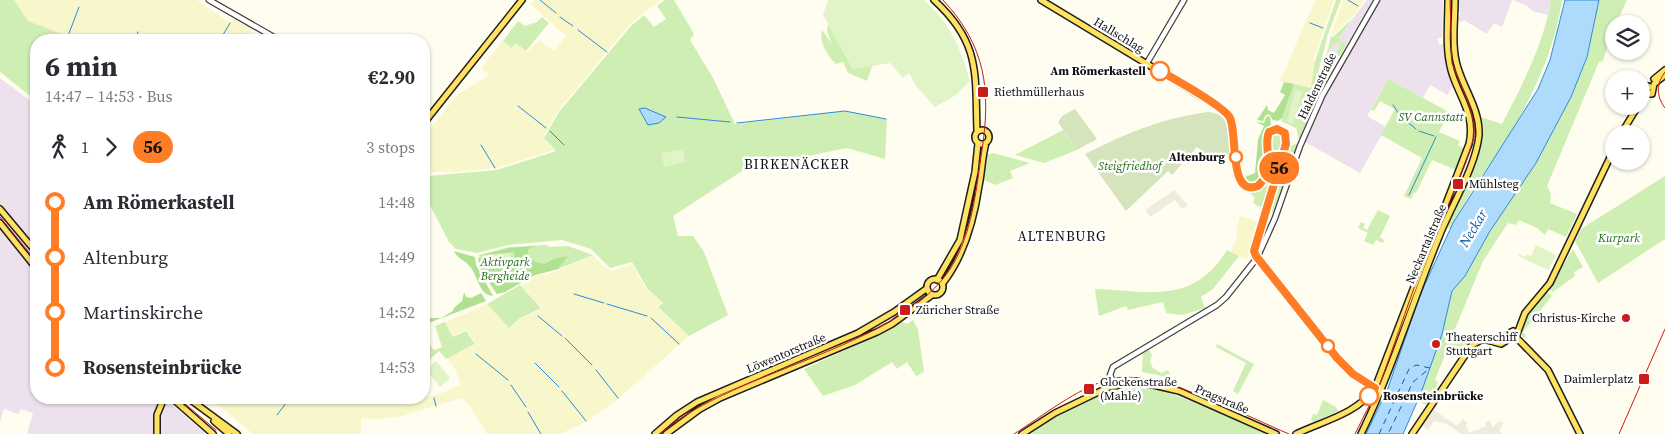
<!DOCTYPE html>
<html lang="en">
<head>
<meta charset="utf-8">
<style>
	body { margin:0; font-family:"Source Serif 4",serif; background:#f2f2f3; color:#2b2b33; height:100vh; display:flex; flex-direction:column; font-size:19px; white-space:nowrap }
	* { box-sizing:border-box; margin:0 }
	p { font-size:16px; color:#7c7c81 }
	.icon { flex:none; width:28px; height:28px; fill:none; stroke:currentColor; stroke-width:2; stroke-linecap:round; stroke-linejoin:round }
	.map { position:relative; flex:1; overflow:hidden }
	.panel { position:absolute; left:30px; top:34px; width:400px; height:370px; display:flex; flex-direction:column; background:#fff; border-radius:20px; box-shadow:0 1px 4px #0004 }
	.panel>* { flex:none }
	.badge { padding:0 10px; border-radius:16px; font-size:18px; line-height:32px }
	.buttons { position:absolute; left:1605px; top:15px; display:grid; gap:10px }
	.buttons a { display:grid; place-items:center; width:45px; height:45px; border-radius:50%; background:#fff; box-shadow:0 1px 4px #0004; font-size:25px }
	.map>.badge { position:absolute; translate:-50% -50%; box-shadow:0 0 0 2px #fff }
	.legs { display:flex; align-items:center; gap:8px; height:55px; padding:0 15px; font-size:16px }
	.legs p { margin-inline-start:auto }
	.head { display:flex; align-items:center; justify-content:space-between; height:85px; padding:0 15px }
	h1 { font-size:28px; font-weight:700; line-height:38px }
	ul { padding:0 15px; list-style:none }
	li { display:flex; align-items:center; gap:18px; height:55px; font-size:19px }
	li i { display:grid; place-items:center; width:8px; height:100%; margin:0 6px; background:currentColor }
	li i::after { content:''; width:12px; height:12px; margin:-6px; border:4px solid; border-radius:50%; background:#fff }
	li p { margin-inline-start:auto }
	li:first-child i { background:linear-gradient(#0000 50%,currentColor 0) }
	li:last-child i { background:linear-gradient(currentColor 50%,#0000 0) }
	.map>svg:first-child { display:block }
</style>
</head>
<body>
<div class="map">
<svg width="1665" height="434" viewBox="0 0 1665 434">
	<rect width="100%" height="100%" fill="#fffdef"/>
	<path fill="#ede1ed" d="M1367,0H1374L1346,45L1339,38Z
		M1379,0H1443L1442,37L1437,39L1440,45L1444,44L1446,67L1453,85L1448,95L1430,85L1423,98L1388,79L1367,116L1386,127L1360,173L1303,141L1320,104Z
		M1458,0H1512L1502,27L1494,23L1487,34L1464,20L1462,22L1457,20L1461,13L1457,11Z
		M1513,0H1551L1548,15L1533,11L1527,6Z
		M1337,41L1341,44L1334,56L1336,61L1328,78L1325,76L1323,79L1320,78L1327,52Z
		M0,78L36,105V398H164L206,434H27L33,413L21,409L18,414L4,409L0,422Z"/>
	<path fill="#f8f7cc" d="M14,0H197L230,23L233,19L252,28L247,40H77L28,21Z
		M534,0H661L630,24L558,111L543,137L554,150L497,168L455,172H424V137L458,94L489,75L481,68L502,41L511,48L516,43L527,52L539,40L554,51L566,36L531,5Z
		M1315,0H1334L1313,61L1316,62L1311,89L1280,81Z
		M1343,0H1364L1354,15L1333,35L1332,32Z
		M1240,216L1261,222L1247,260L1231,252L1237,237L1236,232Z
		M593,255L602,265L612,271L632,264L645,287L662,302L657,307L689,336L618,399L586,422L560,434H487L468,404L462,398L398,417L379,419L361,418V434H253L210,398H374L387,400L424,398L445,392L460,385L456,371L447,359L476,344L466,330L453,336L446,322L487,304L509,328L520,319L542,308L521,285L536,276L555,272Z"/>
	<path fill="#ceeeb4" d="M0,0H14L28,21L77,40H36V92L29,95L0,72Z
		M665,0H674L694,34L690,40L713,78L735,124L845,111L887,119L885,159L847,148L745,169L673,216L678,236H693L704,252L728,315L689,336L658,307L663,303L647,288L632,262L610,268L591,249L562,240L508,245L477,253L456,249L449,242L429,203L426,179L428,176L497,170L556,151L544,138L559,112L631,26L644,15L654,27L666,19L657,6Z
		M1336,0H1341L1328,34L1314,89L1317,95L1299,140L1296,128L1281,121L1294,84L1311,88L1315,61Z
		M1366,0L1339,38L1346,45L1340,56H1334L1341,44L1337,42L1327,52L1331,36L1333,37L1355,16Z
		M1551,0H1562C1555,49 1533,96 1507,138C1489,168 1465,196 1451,229L1447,227L1482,139L1481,117L1502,124C1522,86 1544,43 1551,0Z
		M1599,0H1627L1616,24H1614L1603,61L1599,62L1547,186L1551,194L1550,203L1577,214L1566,237L1548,229L1545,235L1537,228L1519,220L1516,225L1508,223L1483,261L1453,334L1470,343L1462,352L1452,349L1445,355L1435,380L1438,382L1429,406L1417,401L1442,334L1452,291L1465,276L1490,231L1536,163L1571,97L1587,57Z
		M542,17L549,23L526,51L516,43L511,48L503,41L518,21L525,26L537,22Z
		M828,24L853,69L872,66L867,81L848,73L843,62L836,64C827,55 819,43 822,30L832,44L827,31Z
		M1388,79L1449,112L1439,132L1460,141L1458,145L1464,149L1456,170L1432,160L1416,193L1414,192L1411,199L1404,196L1422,158L1381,135L1395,109L1380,101L1374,111L1371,110Z
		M1063,130L1077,150L1044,163L1015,155Z
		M1275,133L1282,135V143L1264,208L1257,206L1253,202L1255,198L1250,193C1288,175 1262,146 1275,133Z
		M1295,144L1298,145L1275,214H1273L1272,210L1290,146Z
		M993,153L1030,163L1010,171L1013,178L995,185L984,180L987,155Z
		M1665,176V239L1598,283L1575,241L1581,229Z
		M1378,210L1390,216L1380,237L1384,240L1383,243L1376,240L1373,245L1364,241L1368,233L1358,228L1361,222L1365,224L1363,228L1367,230Z
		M547,245L550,247L568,246L593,255L558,269L535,275L497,294L479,265V255L509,247Z
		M1573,249L1583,267L1574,272L1575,276L1553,292L1549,289Z
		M1227,250L1239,256L1213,289L1201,297L1205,308L1182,315L1166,313L1163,302L1128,310L1126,306L1099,316L1095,289C1151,291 1193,305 1227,250Z
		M520,285L541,308L519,319L509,328L487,304Z
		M1547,292L1552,296L1523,332L1526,336L1523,338C1517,321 1537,303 1547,292Z
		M913,320L918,329L924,372L916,376L907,362L897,369L892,362L855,385L823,396L804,369L879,335L901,321L907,324Z
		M445,322L453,337L466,331L475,344L446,359L439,351L424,365V331L432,348L434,350L442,347L435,326Z
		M1217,344L1254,364L1238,394L1233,391L1246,363L1216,347Z
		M1148,349L1152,355L1150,362L1153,368L1161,373L1168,370L1172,378L1142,372L1143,352Z
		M1130,386L1156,388L1232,417L1267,434H1027L1079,403L1081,405L1117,387L1125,389Z
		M1323,400L1336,407L1338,411L1314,422L1311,420L1313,414L1317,415Z"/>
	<path fill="#b0e092" d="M1284,82L1294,84L1282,118L1278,121L1273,120L1269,114L1265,116L1263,121L1257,120L1267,105L1268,110L1274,113L1285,95L1280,92Z
		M1270,116L1271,125C1258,134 1267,144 1266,157C1265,166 1262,173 1258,180L1247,183L1242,177L1240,166L1241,175L1245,177L1255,173L1258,139L1264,126L1256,122L1264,123L1266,117Z
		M537,246L528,249V254L535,262L545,264L554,259L568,256L558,269L535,275L505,292L497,294L480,269L478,258L482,259L486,269L510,266L516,262L514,252L478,256L509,248Z
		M454,251L475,257L476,265L493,296C479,295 478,277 471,268C466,260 458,260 454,251Z
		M464,292L466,297L471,298L481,293L486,301L426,324L425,322L430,318H441L453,311L454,308L462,301Z"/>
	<path fill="#d5e4bd" d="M1075,109L1097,139L1077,150L1058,122L1062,116Z
		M1207,112C1230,112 1230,134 1232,152L1216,163L1197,147L1172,175L1168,171L1126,211L1085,154C1127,133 1160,119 1207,112Z"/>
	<path fill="#e1f4c7" d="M828,0H924C951,24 960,47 970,81L956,95L935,107L916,86L909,73L903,78L890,63L853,69L823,15Z
		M1295,90L1303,91L1293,124L1287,122Z
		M683,149L685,162L664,167L661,153Z
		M1536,245L1556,255L1548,270L1518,256L1519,254L1525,257L1527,254L1531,256Z
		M511,253L510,264L484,268L483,256Z
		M436,361L450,378L440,387L426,370Z"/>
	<path fill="#f0ecdd" d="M1174,190L1188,205L1182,209L1175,200L1150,217L1145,210Z
		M1434,410L1457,426L1463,419L1468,423L1466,425L1469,433L1486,426L1485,423L1489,420L1493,427L1499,421L1503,423L1499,431L1503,434H1461L1447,424L1434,421L1428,430L1420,424Z"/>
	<path fill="#aedafc" stroke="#2e8ada" d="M1565,0H1599L1587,57L1571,97L1536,163L1490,231L1465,276L1452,291L1442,334L1421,393L1403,434H1366L1388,388L1420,295L1453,223L1538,89L1550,60Z
		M645,108L666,117L659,123L648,125L639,109Z"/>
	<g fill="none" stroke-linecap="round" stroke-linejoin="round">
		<path stroke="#2e8ada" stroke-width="1" d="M540,0L556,13
			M1348,0L1358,6
			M560,17L573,26
			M1310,23L1323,28
			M578,30L607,52
			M68,36L79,7
			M135,40L138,32
			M220,40L230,23
			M1393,105L1399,114
			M518,106L546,128
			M677,117L730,122
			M1405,120L1416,129
			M737,123L845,111L886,119
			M550,131L564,145
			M1419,131L1434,136
			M481,145L495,168
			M1409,195L1436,137
			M574,294L604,303
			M607,304L647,316
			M538,316L562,336
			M651,318L679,344
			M565,338L592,365
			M476,354L508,380
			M535,363L559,387
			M596,370L618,398
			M511,385L526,407
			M562,391L586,421
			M434,398L436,406
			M528,412L541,434
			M277,415L290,398"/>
		<path stroke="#0b5bac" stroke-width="1" stroke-dasharray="6 5" stroke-linecap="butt" d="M1379,434L1409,369L1416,365L1430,368L1413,382L1388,434"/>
		<defs>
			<path id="minor" d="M209,0L279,40
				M1147,63L1184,0
				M1114,384L1110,375L1113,367L1217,305L1226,297L1257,258L1275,218L1300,146L1322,96L1377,0"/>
			<path id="major" d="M934,0C981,43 975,74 977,131
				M1041,0L1225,111C1243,132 1227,167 1243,185L1256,187C1276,175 1264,152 1268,134L1275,129L1285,133L1287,144L1254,251L1256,256L1341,362L1353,374L1381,392
				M1654,79L1665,70
				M1646,94H1652L1654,84L1665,75
				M1641,101L1646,94L1645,88L1648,86L1653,88
				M424,123L522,0
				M975 137a7 7 0 1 1 14 0a7 7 0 1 1-14 0Z
				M1621,134L1638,106
				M0,209L36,252
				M0,223L36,268
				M927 287a8 8 0 1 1 16 0a8 8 0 1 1-16 0Z
				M937,280L960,240L975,172L978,143
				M943,283C964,256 974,220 979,186C982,172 982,157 986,143
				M1511,332L1548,370L1580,434
				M1492,341L1504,337L1513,331
				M172,398L213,434
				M188,398L237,434
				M214,421L229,434
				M157,434V415L164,398
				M655,434L677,415L697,402L858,333L894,312L926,289
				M666,434L700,409L720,398L877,332L892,324L932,295
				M1022,434L1055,413L1109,387L1136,381L1179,391L1276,434
				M1296,434C1323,421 1357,414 1375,388L1469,144C1476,114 1458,96 1451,70C1445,48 1448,23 1448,0
				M1361,434C1392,371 1412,303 1439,237C1450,208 1476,167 1479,135C1480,110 1465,91 1458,68C1451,47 1455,22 1455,0
				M1412,434L1472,345L1483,339L1501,344L1517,334L1525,313L1550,283L1614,149"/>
		</defs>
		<use href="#minor" stroke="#414141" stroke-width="7"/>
		<use href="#major" stroke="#1f1f1f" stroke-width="8"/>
		<use href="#minor" stroke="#fff" stroke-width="4.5"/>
		<use href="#major" stroke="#ffe25f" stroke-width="5"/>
		<path stroke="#cb1c19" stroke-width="1" d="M1665,72C1656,84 1656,96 1665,108
			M0,217L36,261
			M178,398L216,430
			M660,434C737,366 913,348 957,257C973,225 977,185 982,150C991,90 986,46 943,0
			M1014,434C1044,415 1076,389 1110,379C1153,367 1246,416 1289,434
			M1355,434L1380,384L1414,288L1466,162L1474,137V125L1470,107L1452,63L1450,0
			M1619,434L1665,329"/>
	</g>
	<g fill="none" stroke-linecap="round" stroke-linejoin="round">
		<defs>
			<path id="line-1" d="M1160,71C1174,79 1224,106 1230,118C1238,135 1228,197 1258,186C1278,167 1262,149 1269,132L1277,129L1285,133L1286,144L1254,251L1256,256L1337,358L1353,374L1375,388L1369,396"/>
		</defs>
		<use href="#line-1" stroke="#fff" stroke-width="11"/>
		<use href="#line-1" stroke="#ff7d24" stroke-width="8"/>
	</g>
	<g fill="#fff" stroke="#ff7d24" stroke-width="2.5">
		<circle cx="1160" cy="71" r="9"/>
		<circle cx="1236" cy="157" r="6"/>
		<circle cx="1328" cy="346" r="6"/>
		<circle cx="1369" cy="396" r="9"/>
	</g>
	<g fill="#cb1c19" stroke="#fff" stroke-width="2">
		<rect x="977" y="86" width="12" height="12" rx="2.5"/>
		<rect x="1452" y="178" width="12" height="12" rx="2.5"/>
		<rect x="899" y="304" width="12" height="12" rx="2.5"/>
		<circle cx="1626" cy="318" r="5"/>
		<circle cx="1436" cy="344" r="5"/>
		<rect x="1638" y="373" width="12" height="12" rx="2.5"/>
		<rect x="1083" y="383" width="12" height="12" rx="2.5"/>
	</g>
	<g text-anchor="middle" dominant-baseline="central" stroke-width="5" stroke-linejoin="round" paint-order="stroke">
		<g font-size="12" fill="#0e0e0e" stroke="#fff">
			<text transform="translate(1119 35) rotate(31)">Hallschlag</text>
			<text transform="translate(1317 86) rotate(-64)">Haldenstraße</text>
			<text transform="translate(1426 244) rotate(-67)">Neckartalstraße</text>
			<text transform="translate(786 353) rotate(-23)">Löwentorstraße</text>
			<text transform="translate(1222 399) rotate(23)">Pragstraße</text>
		</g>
		<g font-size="12" font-weight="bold" fill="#0e0e0e" stroke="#fff" text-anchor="end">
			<text x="1146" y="71">Am Römerkastell</text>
			<text x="1225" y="157">Altenburg</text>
			<text x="1383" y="396" text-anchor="start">Rosensteinbrücke</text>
		</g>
		<g font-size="12" fill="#0e0e0e" stroke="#fff" text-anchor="start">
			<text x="994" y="92">Riethmüllerhaus</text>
			<text x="1469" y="184">Mühlsteg</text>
			<text x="916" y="310">Züricher Straße</text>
			<text x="1616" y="318" text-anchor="end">Christus-Kirche</text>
			<text x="1446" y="337">Theaterschiff<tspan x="1446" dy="14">Stuttgart</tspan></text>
			<text x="1633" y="379" text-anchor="end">Daimlerplatz</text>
			<text x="1100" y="382">Glockenstraße<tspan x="1100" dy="14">(Mahle)</tspan></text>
		</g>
		<g font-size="12" font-style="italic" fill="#246c18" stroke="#fff">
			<text x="1431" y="117">SV Cannstatt</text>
			<text x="1130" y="166">Steigfriedhof</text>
			<text x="1619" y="238">Kurpark</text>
			<text x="505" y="262">Aktivpark<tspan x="505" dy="14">Bergheide</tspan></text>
		</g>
		<g font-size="14" letter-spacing="1" fill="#0e0e0e" stroke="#fff">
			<text x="797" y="164">BIRKENÄCKER</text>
			<text x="1062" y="236">ALTENBURG</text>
		</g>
		<g font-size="14" font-style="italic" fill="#0b5bac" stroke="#fff">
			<text transform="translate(1473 228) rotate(-59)">Neckar</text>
		</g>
	</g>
</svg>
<div class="buttons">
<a><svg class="icon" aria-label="layers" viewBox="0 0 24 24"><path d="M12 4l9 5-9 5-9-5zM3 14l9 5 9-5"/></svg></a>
<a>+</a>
<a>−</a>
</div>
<b class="badge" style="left:1279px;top:168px;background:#ff7d24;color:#111">56</b>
<section class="panel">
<div class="head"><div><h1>6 min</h1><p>14:47 – 14:53 · Bus</p></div><b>€2.90</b></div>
<div class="legs"><svg class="icon" aria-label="walk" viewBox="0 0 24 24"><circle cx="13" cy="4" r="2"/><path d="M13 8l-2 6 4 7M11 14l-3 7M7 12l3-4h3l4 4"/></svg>1<svg class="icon" aria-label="forward" viewBox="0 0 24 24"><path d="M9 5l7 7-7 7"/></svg><b class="badge" style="background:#ff7d24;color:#111">56</b><p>3 stops</p></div>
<ul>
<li><i style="color:#ff7d24"></i><b>Am Römerkastell</b><p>14:48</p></li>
<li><i style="color:#ff7d24"></i><span>Altenburg</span><p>14:49</p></li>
<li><i style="color:#ff7d24"></i><span>Martinskirche</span><p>14:52</p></li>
<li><i style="color:#ff7d24"></i><b>Rosensteinbrücke</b><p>14:53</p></li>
</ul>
</section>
</div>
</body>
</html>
